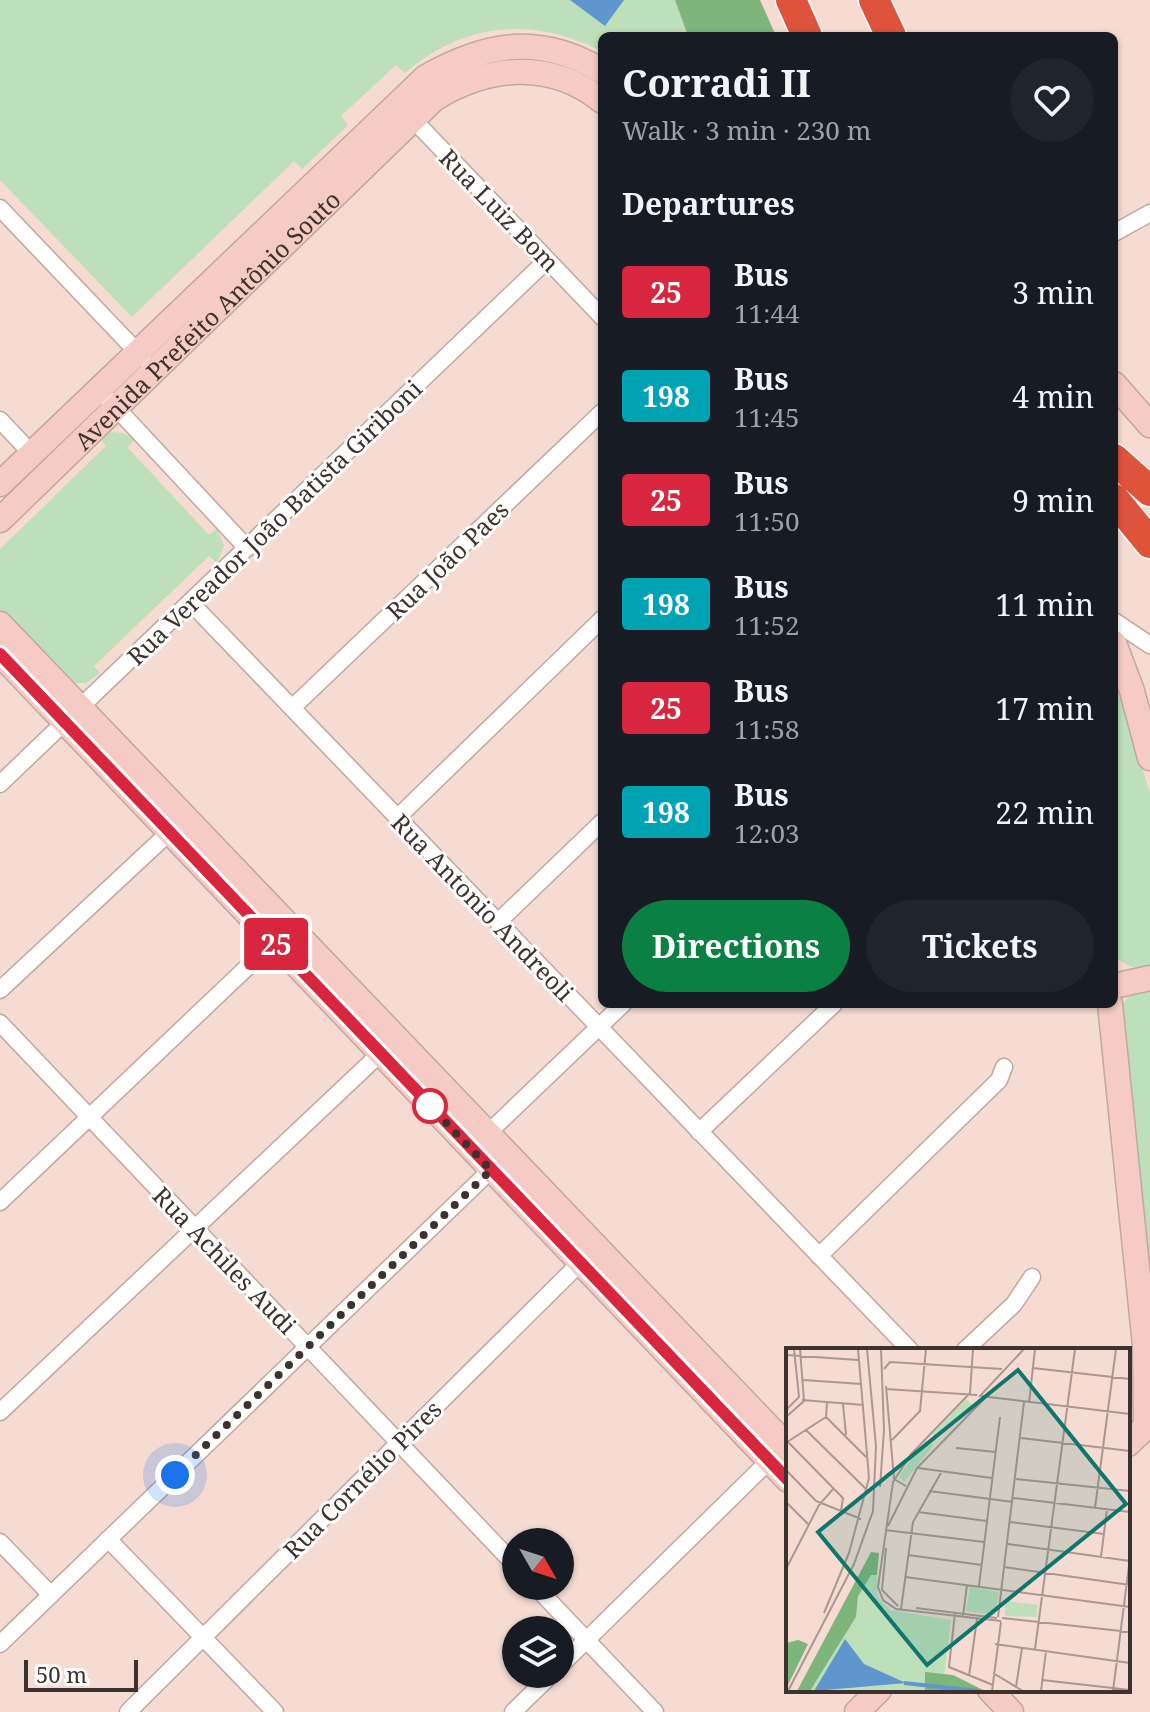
<!DOCTYPE html>
<html lang="en">
<head>
<meta charset="utf-8">
<style>
	body { margin:0; font-family:"Noto Serif",serif; background:#20242c; color:#f1f3f6; height:100vh; display:flex; flex-direction:column; font-size:30px; white-space:nowrap }
	* { box-sizing:border-box; margin:0 }
	p { font-size:26px; color:#9ea1a6 }
	.icon { flex:none; width:44px; height:44px; fill:none; stroke:currentColor; stroke-width:2; stroke-linecap:round; stroke-linejoin:round }
	.map { position:relative; flex:1; overflow:hidden }
	.drawer { position:absolute; left:598px; top:32px; width:520px; height:976px; display:flex; flex-direction:column; background:#171b24; border-radius:12px; box-shadow:0 2px 6px #0004 }
	.drawer>* { flex:none }
	.badge { padding:0 16px; border-radius:6px; font-size:28px; line-height:52px }
	.needle { width:52px; rotate:129deg }
	.fabs { position:absolute; left:502px; top:1528px; display:grid; gap:16px }
	.fabs a { display:grid; place-items:center; width:72px; height:72px; border-radius:50%; background:#171b24; box-shadow:0 2px 6px #0004; font-size:40px }
	.scale { position:absolute; left:24px; bottom:20px; width:114px; box-sizing:border-box; padding-left:8px; border:4px solid #3c322f; border-top:0; font-size:22px; line-height:28px; white-space:nowrap; color:#3c322f; -webkit-text-stroke:6px #fff; paint-order:stroke }
	.you { position:absolute; width:40px; height:40px; margin:-20px; border:6px solid #fff; border-radius:50%; background:#1a73e8; box-shadow:0 0 0 12px #1a73e833 }
	.map>.badge { position:absolute; translate:-50% -50%; box-shadow:0 0 0 4px #fff }
	h2 { padding:0 24px; font-size:30px; line-height:72px }
	.round { display:grid; place-items:center; flex:none; width:84px; height:84px; border-radius:42px; background:#20242c }
	.summary { display:flex; align-items:center; justify-content:space-between; height:136px; padding:0 24px }
	h1 { font-size:38px; font-weight:700; line-height:60px }
	.cta { display:flex; gap:16px; margin-top:auto; padding:16px 24px }
	.cta a { flex:1; height:92px; border-radius:48px; background:#0b8043; color:#fff; font-size:32px; font-weight:700; line-height:92px; text-align:center }
	.cta a+a { background:#20242c; color:#f1f3f6 }
	ul { padding:0; list-style:none }
	li { display:flex; align-items:center; gap:24px; height:104px; padding:0 24px }
	li div { flex:1 }
	li b { display:block; font-size:30px }
	li em { font-style:normal }
	li .badge { min-width:88px; font-weight:700; text-align:center }
	.map>svg:first-child { display:block }
</style>
</head>
<body>
<div class="map">
<svg width="1150" height="1712" viewBox="0 0 1150 1712">
	<rect width="100%" height="100%" fill="#f5dbd2"/>
	<path fill="#bddfba" d="M0,0H675L688,36H602V51C533,16 464,22 405,73L396,65L341,116L348,125L302,169L294,161L132,317L0,180Z
		M111,432L123,433L135,440L127,447L209,535L217,529L224,546L217,563L209,556L94,666L100,673L86,683H76L61,675L0,610V549L106,446L99,438Z
		M1114,680L1150,793V967C1135,971 1125,965 1114,956Z
		M1139,986H1150V1319L1120,1006Z"/>
	<path fill="#7eb57a" d="M675,0H760L776,36H688Z"/>
	<path fill="#6096ce" d="M570,0H624L605,26Z"/>
	<g fill="none" stroke-linecap="round" stroke-linejoin="round">
		<defs>
			<path id="street" d="M407,113L602,317
				M0,208L143,358
				M1114,233L1150,213
				M109,400L247,548
				M0,420L32,454
				M190,602L910,1350
				M1114,621L1150,645
				M292,708L602,412
				M0,784L547,260
				M397,818L602,619
				M498,922L602,822
				M0,990L175,827
				M0,1023L516,1566
				M699,1132L834,1004
				M487,1134L623,1004
				M0,1202L280,936
				M819,1256L999,1080L1004,1067
				M965,1350L1014,1304L1032,1277
				M0,1412L386,1048
				M108,1539L275,1712
				M0,1542L51,1595
				M535,1586L655,1712
				M0,1644L497,1164
				M560,1666L776,1454
				M128,1712L587,1256
				M513,1712L552,1674"/>
			<g id="secondary">
				<path d="M1114,384L1150,425"/>
				<path d="M0,484L426,77C486,43 540,33 602,71"/>
				<path id="s1" d="M0,520L434,99C487,66 550,59 602,101"/>
				<path d="M0,624L788,1447"/>
				<path d="M1114,643L1132,691L1150,758"/>
				<path d="M0,654L788,1480"/>
				<path d="M1114,986L1150,978"/>
				<path d="M1110,1004L1145,1345L1146,1426"/>
				<path d="M1128,1444L1150,1423"/>
				<path d="M990,1690L1011,1712"/>
				<path d="M857,1712L879,1690"/>
			</g>
			<path id="highway" d="M791,0L807,36
				M874,0L891,36
				M1114,459L1150,491
				M1114,499L1150,543"/>
		</defs>
		<use href="#street" stroke="#c0a89f" stroke-width="19"/>
		<use href="#secondary" stroke="#c0a89f" stroke-width="27"/>
		<use href="#highway" stroke="#fff" stroke-width="33"/>
		<use href="#street" stroke="#fff" stroke-width="16"/>
		<use href="#secondary" stroke="#f5cbc4" stroke-width="24"/>
		<use href="#highway" stroke="#de533c" stroke-width="30"/>
	</g>
	<g fill="none" stroke-linecap="round" stroke-linejoin="round">
		<defs>
			<path id="line" d="M0,654L788,1480"/>
		</defs>
		<use href="#line" stroke="#fff" stroke-width="18"/>
		<use href="#line" stroke="#d7263d" stroke-width="12"/>
		<path stroke="#3c322f" stroke-width="8" stroke-dasharray="0 14.4" d="M175,1475L491,1170L430,1106"/>
	</g>
	<circle fill="#fff" stroke="#d7263d" stroke-width="4" cx="430" cy="1106" r="16"/>
	<g text-anchor="middle" dominant-baseline="central" stroke-width="6" stroke-linejoin="round" paint-order="stroke">
		<g font-size="24" fill="#3c322f" stroke="#fff">
			<text transform="translate(500 210) rotate(46)">Rua Luiz Bom</text>
			<text stroke="none"><textPath href="#s1" startOffset="288">Avenida Prefeito Antônio Souto</textPath></text>
			<text transform="translate(274 522) rotate(-44)">Rua Vereador João Batista Giriboni</text>
			<text transform="translate(447 560) rotate(-44)">Rua João Paes</text>
			<text transform="translate(483 907) rotate(46)">Rua Antonio Andreoli</text>
			<text transform="translate(225 1260) rotate(46)">Rua Achiles Audi</text>
			<text transform="translate(362 1479) rotate(-45)">Rua Cornélio Pires</text>
		</g>
	</g>
	<g transform="translate(786 1348)">
		<rect width="344" height="344" fill="#f5dbd2"/>
		<path d="M180,51L187,58L148,92L146,86ZM140,92L147,98L118,134L113,128ZM85,226L91,227L92,249L104,262L165,272L158,327L140,325L139,343H24L70,269L71,248ZM184,239L213,244L209,267L180,263ZM219,253L252,257L250,269L219,268Z" fill="#bddfba"/>
		<path d="M85,204L93,205L91,227H85L72,248L70,269L24,343H11ZM12,292L22,296L2,337L0,295ZM139,324L167,327L199,343H139Z" fill="#7eb57a"/>
		<path d="M59,291L78,316L120,335L28,343Z" fill="#6096ce"/>
		<path fill="none" stroke="#6096ce" stroke-width="4" d="M118,335L192,343"/>
		<path fill="none" stroke="#ab9791" stroke-width="2" d="M95,1L98,82M187,1L184,45L125,106L107,134L92,239L97,252L110,261L215,273M238,1L194,48L344,66M0,7L72,12M247,20L344,31M98,21L104,14L216,21M17,32L76,36M100,38L108,131L120,138M100,41L191,47M16,52L78,57M243,55L249,1M57,56L60,87M0,62L13,49L8,1M0,69L18,53L14,1M40,69L80,109M20,82L81,142M235,90L344,103M106,92L134,63L140,1M1,94L40,69L41,55M2,94L57,150L55,163M170,100L210,104M132,120L206,130M0,122L30,153L75,171M230,131L344,143M94,139L98,82M143,143L227,154M227,150L344,164M0,154L22,176M309,160L330,1M132,164L201,173M224,174L318,186M102,178L131,120L199,50M99,182L198,194M222,196L344,213M100,200L96,242L112,258M63,205L83,130L72,1M122,207L196,217M315,209L321,161M218,219L344,237M0,221L33,157L48,140M119,229L344,259M193,238L214,69M130,260L211,270M115,261L127,174L156,123M38,265L63,205M169,265L163,319L207,337M177,268L181,237M212,269L238,54M216,270L344,284M209,296L344,315M249,301L289,1M207,325L237,343M183,328L191,271M256,332L344,342M230,339L236,300M2,343L68,216L87,163L90,98L81,1M206,343L215,274M255,343L260,303M327,343L344,210"/>
		<path fill="#0f766e" fill-opacity="0.15" stroke="#0f766e" stroke-width="4" d="M232,22L340,156L141,317L32,184Z"/>
		<rect width="344" height="344" fill="none" stroke="#3c322f" stroke-width="4"/>
	</g>
</svg>
<div class="fabs">
<a><svg class="needle" viewBox="-14 -14 28 28"><path d="M0-13l5 13h-10z" fill="#e53935"/><path d="M0 13l5-13h-10z" fill="#9ea1a6"/></svg></a>
<a><svg class="icon" aria-label="layers" viewBox="0 0 24 24"><path d="M12 4l9 5-9 5-9-5zM3 14l9 5 9-5"/></svg></a>
</div>
<div class="scale">50 m</div>
<div class="you" style="left:175px;top:1475px"></div>
<b class="badge" style="left:276px;top:944px;background:#d7263d;color:#fff">25</b>
<section class="drawer">
<div class="summary"><div><h1>Corradi II</h1><p>Walk · 3 min · 230 m</p></div><a class="round"><svg class="icon" aria-label="heart" viewBox="0 0 24 24"><path d="M12 20l-8-8c-3-5 5-10 8-4 3-6 11-1 8 4z"/></svg></a></div>
<h2>Departures</h2>
<ul>
<li><span class="badge" style="background:#d7263d;color:#fff">25</span><div><b>Bus</b><p>11:44</p></div><em>3 min</em></li>
<li><span class="badge" style="background:#00a3b4;color:#fff">198</span><div><b>Bus</b><p>11:45</p></div><em>4 min</em></li>
<li><span class="badge" style="background:#d7263d;color:#fff">25</span><div><b>Bus</b><p>11:50</p></div><em>9 min</em></li>
<li><span class="badge" style="background:#00a3b4;color:#fff">198</span><div><b>Bus</b><p>11:52</p></div><em>11 min</em></li>
<li><span class="badge" style="background:#d7263d;color:#fff">25</span><div><b>Bus</b><p>11:58</p></div><em>17 min</em></li>
<li><span class="badge" style="background:#00a3b4;color:#fff">198</span><div><b>Bus</b><p>12:03</p></div><em>22 min</em></li>
</ul>
<div class="cta"><a>Directions</a><a>Tickets</a></div>
</section>
</div>
</body>
</html>
